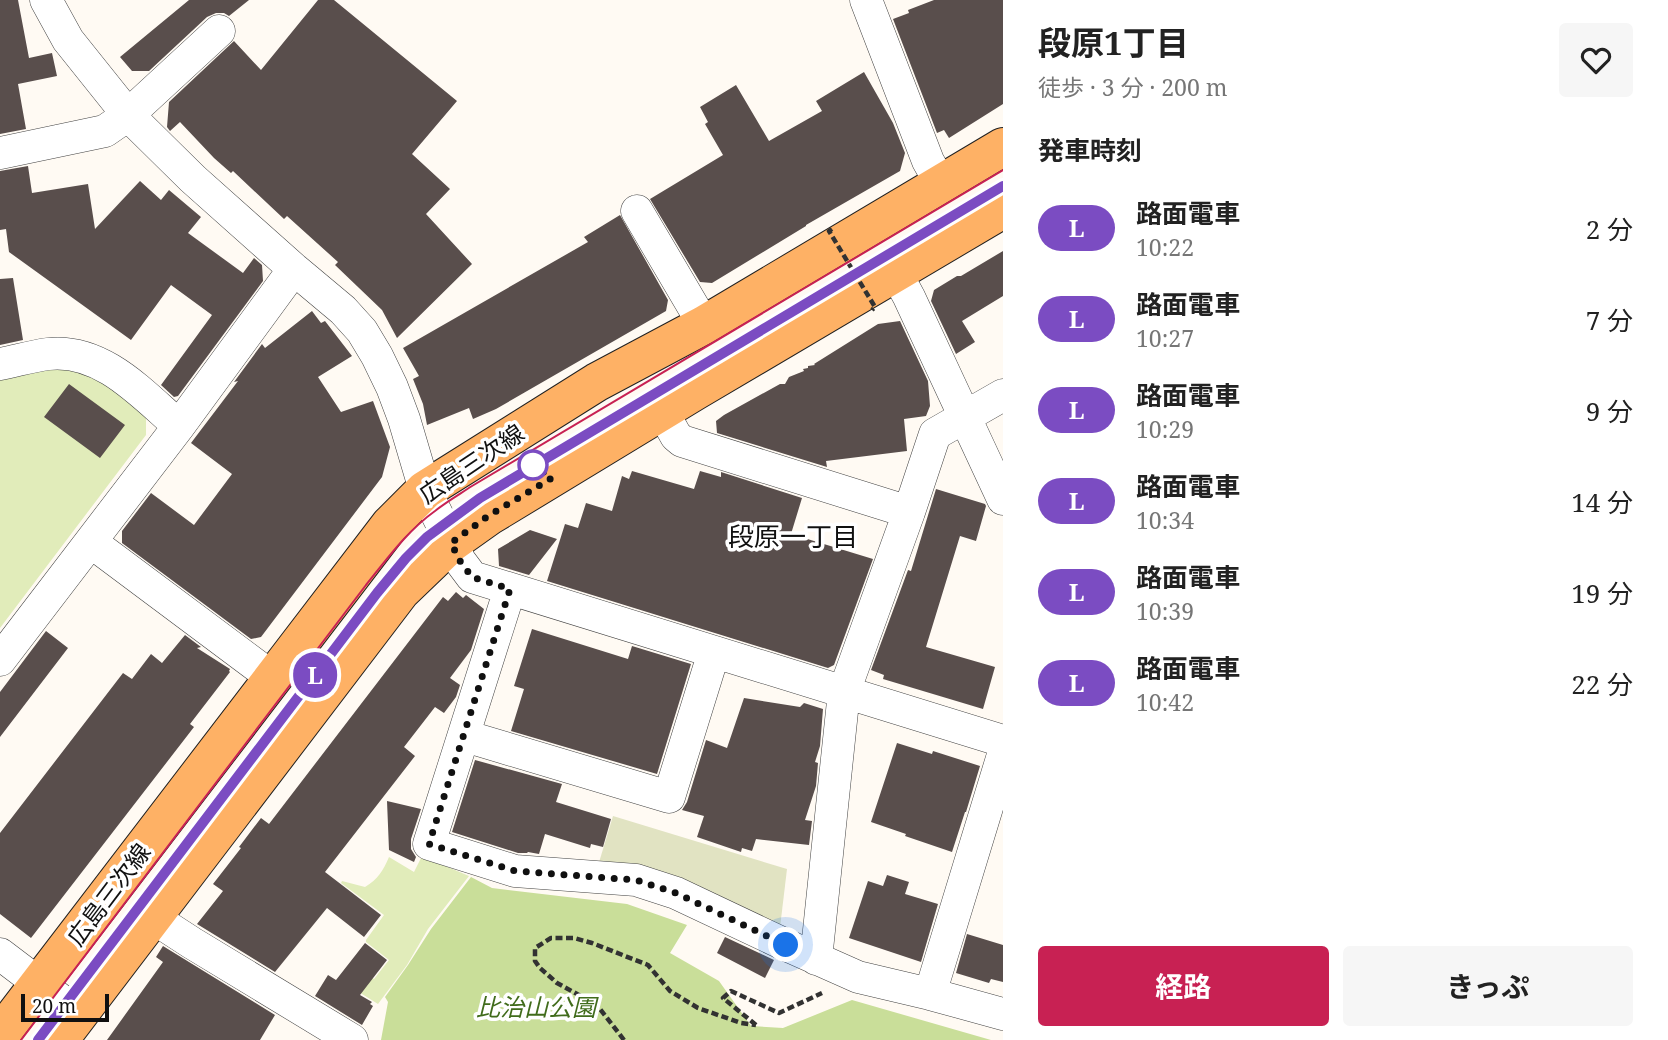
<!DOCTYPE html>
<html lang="ja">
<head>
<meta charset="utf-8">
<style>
	body { margin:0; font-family:"Noto Serif","Noto Sans JP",serif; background:#f6f6f6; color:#222; height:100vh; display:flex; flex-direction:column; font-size:26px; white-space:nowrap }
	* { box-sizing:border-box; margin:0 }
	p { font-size:23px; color:#767676 }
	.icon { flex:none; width:38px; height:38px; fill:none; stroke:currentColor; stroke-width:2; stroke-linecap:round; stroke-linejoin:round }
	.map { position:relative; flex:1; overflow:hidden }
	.panel { display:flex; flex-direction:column; background:#fff; width:665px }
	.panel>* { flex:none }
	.badge { padding:0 14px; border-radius:23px; font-size:24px; line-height:46px }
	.scale { position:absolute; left:21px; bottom:18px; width:88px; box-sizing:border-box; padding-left:7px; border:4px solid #101010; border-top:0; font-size:19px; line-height:24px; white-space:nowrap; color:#101010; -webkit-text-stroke:5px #fff; paint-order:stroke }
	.you { position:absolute; width:35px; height:35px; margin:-18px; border:5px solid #fff; border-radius:50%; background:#1a73e8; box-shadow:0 0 0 10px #1a73e833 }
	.map>.badge { position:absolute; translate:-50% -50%; box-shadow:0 0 0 4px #fff }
	h2 { padding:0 35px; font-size:26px; line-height:63px }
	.round { display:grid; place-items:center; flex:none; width:74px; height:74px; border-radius:7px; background:#f6f6f6 }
	.head { display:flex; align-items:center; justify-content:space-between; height:119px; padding:0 35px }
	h1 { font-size:33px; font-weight:700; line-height:52px }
	.button { display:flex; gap:14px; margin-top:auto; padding:14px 35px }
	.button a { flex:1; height:80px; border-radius:7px; background:#c82153; color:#fff; font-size:28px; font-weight:700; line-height:80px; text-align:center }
	.button a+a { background:#f6f6f6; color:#222 }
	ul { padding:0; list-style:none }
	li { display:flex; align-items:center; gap:21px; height:91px; padding:0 35px }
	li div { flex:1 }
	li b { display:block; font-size:26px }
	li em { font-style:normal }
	li .badge { min-width:77px; font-weight:700; text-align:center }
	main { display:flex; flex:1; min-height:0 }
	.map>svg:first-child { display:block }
</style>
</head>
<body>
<main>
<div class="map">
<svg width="1003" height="1040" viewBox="0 0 1003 1040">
	<rect width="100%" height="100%" fill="#fffaf3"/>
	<path fill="#e1ecba" d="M52,367L89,371L146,415V435L0,628V377Z
		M422,856L469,876L428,929L407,965L378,1004L338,979L351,962L374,979L389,960L366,942V940L384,915L341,883L342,881L365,887C378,879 383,871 389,857L414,872Z"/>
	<path fill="#c9de99" d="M471,877L492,888L627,904L687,925L670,953L719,981L751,1026L783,1028L852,1000L991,1040H381L388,1002L385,997L408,965L431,929Z"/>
	<path fill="#e1e3c2" d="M613,816L787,869L779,936L597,869Z"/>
	<path fill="#594e4c" d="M0,0H18L29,58L52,53L57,76L18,84L26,129L0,134Z
		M189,0H249L229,16L224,13H216L207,17L149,71H132L120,57Z
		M318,0H334L457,101L412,154L450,189L426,214L472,264L397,338L382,310L335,265L338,262L287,216L284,219L233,171L231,173L214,158L180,122L170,131L167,127L169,102L234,41L261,70Z
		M934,0H1003V104L949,138L944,130L937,133L893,19L909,13L908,10Z
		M864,72L893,123L905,153L900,171L806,225V226L712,283L700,282L650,199L723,155L705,124L708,122L700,107L736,85L769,141L822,111L816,101Z
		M28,166L32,193L88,184L95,229L140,181L161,200L169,190L201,217L188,233L243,273L254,258L262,265L263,281L178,396L174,397L161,385L212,315L171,285L131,340L9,252L6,229L0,230V171Z
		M620,215L668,300L666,311L496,409L473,419L469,408L427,425L423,404L413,379L419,376L403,348L588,242L584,237Z
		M1003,251V296L962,321L975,342L956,354L931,301L934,290L957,276H961Z
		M13,278L23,340L0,345V279Z
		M312,311L321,323L325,321L352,356L318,377L341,412L373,401L390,447L382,477L261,637L251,639L122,543V531L151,493L194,525L232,474L191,443L238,381L234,382L262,344L265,348Z
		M900,321L928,381L930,406L926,416L904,419L907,451L826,461L827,467L717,433L716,421L724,415L780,384H785L789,377L804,371L803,369L808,368V366L815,365L814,364L878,324Z
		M69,384L125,425L100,458L44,417Z
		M632,471L694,489L700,471L721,477V472L802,498L791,534L873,559L834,665L828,668L547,581L565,524L578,528L586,503L612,511L622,476L629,479Z
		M936,489L985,504L986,506L976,541L960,536L926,647L995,667L983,709L883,679L884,675L871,670L908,570L911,571Z
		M530,530L557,539L529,575L499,566L498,549Z
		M456,592L463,598L466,595L484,609L471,650L450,678L460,685L456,697L444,713L435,707L404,747L415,756L325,872L381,915L364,937L327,908L275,972L197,924L223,891L213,884L241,848L239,847L261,818L269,824L443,597L448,601Z
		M532,629L628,659L632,646L691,664L657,774L511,731L524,689L514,686Z
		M46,631L68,648L0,737V692Z
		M185,635L201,647L197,648L230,669L229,671L230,672L190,724L194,727L31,938L0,914V833L123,673L132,679L151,654L162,663Z
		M744,698L800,707L804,703L823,709L820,746L815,762L818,763L816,786L805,820L812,821L809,845L756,839L752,851L742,848L741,852L697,837L704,816L682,810L687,802L706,740L727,748Z
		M897,743L932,754L933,751L980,766L966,812H965L952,852L905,836L906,834L871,822Z
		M475,760L562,784L556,802L611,819L603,847L591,844L590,848L545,834L539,854L528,852L527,853H518L452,832Z
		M387,801L421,809L411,839V849L416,857L414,862L389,850Z
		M887,875L909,882L905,894L938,904L921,962L849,938L868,881L883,886Z
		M967,934L1003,945V982L991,979L989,983L956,973Z
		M725,937L774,960L765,978L717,953Z
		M365,943L387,960L360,995L372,1002L370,1004L373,1006L362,1025L315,996L328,975L336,980Z
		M163,946L275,1015L260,1040H107L163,962L156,957Z"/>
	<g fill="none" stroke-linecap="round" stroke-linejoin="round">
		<defs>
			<path id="minor" d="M46,0L68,40L128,115L193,179L294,269L343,310L362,331L377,356L392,387L404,419L425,490L460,561L472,577L1003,741
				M866,0L928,161L941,184
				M0,153L105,131L128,115L219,31
				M637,211L704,325
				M896,273L909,297L1003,499
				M0,364C16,361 32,356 48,354C102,348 142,394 179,426
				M662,411L676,436L682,441L909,512
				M91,542L273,678
				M510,589L429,844L515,871L636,880L676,893L786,945L858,977L930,994L1003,1014
				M0,660L179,426L294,269
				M465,736L669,797L714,652
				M152,917L192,943L352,1040
				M0,954L79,1014
				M816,959L844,692L909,512L935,434L1003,395
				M930,994L1003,755"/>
			<path id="major" d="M0,1035L390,525L425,490L597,382L704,325L1003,147
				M59,1040L401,591L451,543L489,516L695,391L1003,209"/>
		</defs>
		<use href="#minor" stroke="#434343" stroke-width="33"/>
		<use href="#major" stroke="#212121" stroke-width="40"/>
		<path stroke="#323232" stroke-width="4.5" stroke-dasharray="7 3.5" stroke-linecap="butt" d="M756,1025L723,998L731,991L779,1013L822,993
			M624,1040L597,1005L557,983L540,968L535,961V948L551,938H574L592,943L648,965L670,991L698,1008L741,1023L756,1025"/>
		<use href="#minor" stroke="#fff" stroke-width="32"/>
		<use href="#major" stroke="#feb165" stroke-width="38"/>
		<path stroke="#c82153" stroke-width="2" d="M21,1040L366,585C387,559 407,531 435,511C446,502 460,494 472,486L1003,170
			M38,1040L377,593L406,558L427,537L480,498L1003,186"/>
		<path stroke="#323232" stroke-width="4.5" stroke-dasharray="7 3.5" stroke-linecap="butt" d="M832,229L829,231L875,307L872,310"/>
	</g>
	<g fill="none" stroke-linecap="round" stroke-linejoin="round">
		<defs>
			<path id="line" d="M38,1040L377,593L406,558L427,537L480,498L1003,186"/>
		</defs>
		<use href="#line" stroke="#fff" stroke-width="16"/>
		<use href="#line" stroke="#7b4cc2" stroke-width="10"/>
		<path stroke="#101010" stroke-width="7" stroke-dasharray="0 12.6" d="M533,465L552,478L488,516L451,543L460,561L472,577L510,589L429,844L515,871L636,880L676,893L786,945"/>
	</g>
	<circle fill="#fff" stroke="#7b4cc2" stroke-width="3.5" cx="533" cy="465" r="14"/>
	<g text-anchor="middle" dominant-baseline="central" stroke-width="7" stroke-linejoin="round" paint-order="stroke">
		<g font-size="24" fill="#101010" stroke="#fff">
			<text transform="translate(471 463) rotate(-34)">広島三次線</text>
			<text transform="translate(108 894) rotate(-53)">広島三次線</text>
		</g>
		<g font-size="24" font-style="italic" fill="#416c1c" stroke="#fff">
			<text x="536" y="1006">比治山公園</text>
		</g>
		<g font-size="26" fill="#101010" stroke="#fff">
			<text x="793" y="536">段原一丁目</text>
		</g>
	</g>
</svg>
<div class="scale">20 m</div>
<div class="you" style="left:786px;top:945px"></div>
<b class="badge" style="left:315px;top:675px;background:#7b4cc2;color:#fff">L</b>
</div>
<section class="panel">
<div class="head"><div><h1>段原1丁目</h1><p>徒歩 · 3 分 · 200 m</p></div><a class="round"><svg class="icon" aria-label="heart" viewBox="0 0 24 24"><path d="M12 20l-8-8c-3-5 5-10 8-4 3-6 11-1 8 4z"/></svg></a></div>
<h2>発車時刻</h2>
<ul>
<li><span class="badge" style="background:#7b4cc2;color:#fff">L</span><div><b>路面電車</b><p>10:22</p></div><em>2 分</em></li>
<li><span class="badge" style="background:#7b4cc2;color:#fff">L</span><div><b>路面電車</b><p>10:27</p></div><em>7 分</em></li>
<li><span class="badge" style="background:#7b4cc2;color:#fff">L</span><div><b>路面電車</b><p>10:29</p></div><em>9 分</em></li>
<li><span class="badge" style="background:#7b4cc2;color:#fff">L</span><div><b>路面電車</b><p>10:34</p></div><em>14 分</em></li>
<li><span class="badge" style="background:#7b4cc2;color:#fff">L</span><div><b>路面電車</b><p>10:39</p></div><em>19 分</em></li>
<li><span class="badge" style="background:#7b4cc2;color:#fff">L</span><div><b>路面電車</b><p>10:42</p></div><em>22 分</em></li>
</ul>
<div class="button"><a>経路</a><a>きっぷ</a></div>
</section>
</main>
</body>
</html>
